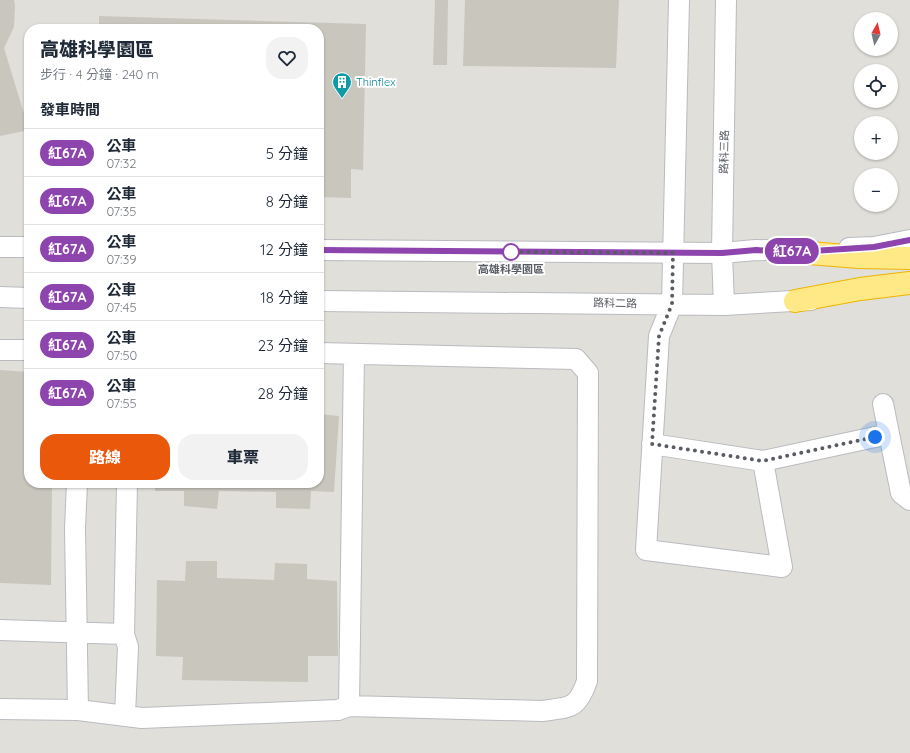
<!DOCTYPE html>
<html lang="zh-TW">
<head>
<meta charset="utf-8">
<style>
	body { margin:0; font-family:Quicksand,"Noto Sans TC",sans-serif; background:#f2f2f3; color:#1f2937; height:100vh; display:flex; flex-direction:column; font-size:15px; white-space:nowrap }
	* { box-sizing:border-box; margin:0 }
	p { font-size:13px; color:#747a83 }
	.icon { flex:none; width:22px; height:22px; fill:none; stroke:currentColor; stroke-width:2; stroke-linecap:round; stroke-linejoin:round }
	.map { position:relative; flex:1; overflow:hidden }
	.details { position:absolute; left:24px; top:24px; width:300px; height:464px; display:flex; flex-direction:column; background:#fff; border-radius:16px; box-shadow:0 1px 3px #0004 }
	.details>* { flex:none }
	.badge { padding:0 8px; border-radius:13px; font-size:14px; line-height:26px }
	.needle { width:26px; rotate:8deg }
	.fabs { position:absolute; left:854px; top:12px; display:grid; gap:8px }
	.fabs a { display:grid; place-items:center; width:44px; height:44px; border-radius:50%; background:#fff; box-shadow:0 1px 3px #0004; font-size:20px }
	.you { position:absolute; width:20px; height:20px; margin:-10px; border:3px solid #fff; border-radius:50%; background:#1a73e8; box-shadow:0 0 0 6px #1a73e833 }
	.map>.badge { position:absolute; translate:-50% -50%; box-shadow:0 0 0 2px #fff }
	h2 { padding:0 16px; font-size:15px; line-height:36px }
	.round { display:grid; place-items:center; flex:none; width:42px; height:42px; border-radius:16px; background:#f2f2f3 }
	.headline { display:flex; align-items:center; justify-content:space-between; height:68px; padding:0 16px }
	h1 { font-size:19px; font-weight:800; line-height:30px }
	.button { display:flex; gap:8px; margin-top:auto; padding:8px 16px }
	.button a { flex:1; height:46px; border-radius:16px; background:#ea580c; color:#fff; font-size:16px; font-weight:800; line-height:46px; text-align:center }
	.button a+a { background:#f2f2f3; color:#1f2937 }
	ul { padding:0; list-style:none }
	li { display:flex; align-items:center; gap:12px; height:48px; padding:0 16px; border-top:1px solid #e0e1e3 }
	li div { flex:1 }
	li b { display:block; font-size:15px }
	li em { font-style:normal }
	li .badge { min-width:44px; font-weight:700; text-align:center }
	.map>svg:first-child { display:block }
</style>
</head>
<body>
<div class="map">
<svg width="910" height="753" viewBox="0 0 910 753">
	<rect width="100%" height="100%" fill="#eeece1"/>
	<path fill="#e1dfd9" fill-rule="evenodd" d="M0,0H910V753H0ZM861,19H891V49H861ZM29,29H319V483H29ZM861,71H891V101H861ZM861,123H891V153H861ZM861,175H891V205H861Z"/>
	<path fill="#c9c6be" d="M0,0H14L15,5L14,27L4,48L29,130L0,136Z
		M435,0H448L447,65H433Z
		M465,0H619L616,68L463,66Z
		M99,16L366,24L363,170L351,169V198L319,197V29H99Z
		M0,370L29,372V483H52L51,585L0,583Z
		M319,414L339,416L334,492L311,491L310,509L276,508V492L219,491L217,509L184,506V491H155V483H319Z
		M186,561H217V578L274,580L275,563L307,564V579L337,581L338,656H308V682L182,680L183,657L156,656L157,580L185,581Z"/>
	<g fill="none" stroke-linecap="round" stroke-linejoin="round">
		<defs>
			<path id="minor" d="M679,0L672,304L659,336L646,550L782,567L763,461
				M0,247H29
				M849,248L874,247L910,240
				M319,250L722,253L756,250L813,251
				M0,297L29,298
				M319,301L724,305L811,300
				M724,305L722,253L726,0
				M0,350H29
				M883,404L901,493L910,500
				M652,444L763,461L889,434
				M77,483L75,528L78,710
				M0,630L124,634
				M349,706L354,354
				M0,709L78,710L142,718L338,710L349,706L542,711C570,707 577,710 587,681L588,373L576,359L319,353
				M125,715L128,647L124,634L127,483"/>
			<path id="highway" d="M797,252L859,257L910,258
				M795,301L860,289L910,283"/>
		</defs>
		<use href="#minor" stroke="#b9bbc1" stroke-width="22"/>
		<use href="#highway" stroke="#efb400" stroke-width="24"/>
		<use href="#minor" stroke="#fff" stroke-width="20"/>
		<use href="#highway" stroke="#ffe987" stroke-width="22"/>
	</g>
	<g fill="none" stroke-linecap="round" stroke-linejoin="round">
		<defs>
			<path id="line" d="M319,250L722,253L756,250L797,252L874,247L910,240"/>
		</defs>
		<use href="#line" stroke="#fff" stroke-width="9"/>
		<use href="#line" stroke="#8e44ad" stroke-width="6"/>
		<path stroke="#595d63" stroke-width="4" stroke-dasharray="0 7.2" d="M511,252H509L673,253L672,304L659,336L652,444L763,461L875,437"/>
	</g>
	<defs>
		<symbol id="building-pin" viewBox="-11 -11 22 30"><path d="M0 17L-7.5 6A9.5 9.5 0 1 1 7.5 6Z" fill="#0f9aa8" stroke="#fff"/><path d="M-4-6H4V6H1V3H-1V6H-4ZM-2.5-4.3h1.7v1.8h-1.7ZM.8-4.3h1.7v1.8H.8ZM-2.5-1h1.7V.8h-1.7ZM.8-1h1.7V.8H.8Z" fill="#fff"/></symbol>
	</defs>
	<g fill-rule="evenodd">
		<use href="#building-pin" x="331" y="71" width="22" height="30"/>
	</g>
	<circle fill="#fff" stroke="#8e44ad" stroke-width="2" cx="511" cy="252" r="8"/>
	<g text-anchor="middle" dominant-baseline="central" stroke-width="4" stroke-linejoin="round" paint-order="stroke">
		<g font-size="11" fill="#0d838f" stroke="#fff" text-anchor="start">
			<text x="356" y="82">Thinflex</text>
		</g>
		<g font-size="11" fill="#595d63" stroke="#fff">
			<text transform="translate(724 152) rotate(-89)">路科三路</text>
			<text transform="translate(615 303) rotate(1)">路科二路</text>
		</g>
		<g font-size="11" font-weight="bold" fill="#595d63" stroke="#fff">
			<text x="511" y="269">高雄科學園區</text>
		</g>
	</g>
</svg>
<div class="fabs">
<a><svg class="needle" viewBox="-14 -14 28 28"><path d="M0-13l5 13h-10z" fill="#e53935"/><path d="M0 13l5-13h-10z" fill="#747a83"/></svg></a>
<a><svg class="icon" aria-label="locate" viewBox="0 0 24 24"><circle cx="12" cy="12" r="6"/><path d="M12 2v4M12 18v4M2 12h4M18 12h4"/></svg></a>
<a>+</a>
<a>−</a>
</div>
<div class="you" style="left:875px;top:437px"></div>
<b class="badge" style="left:792px;top:251px;background:#8e44ad;color:#fff">紅67A</b>
<section class="details">
<div class="headline"><div><h1>高雄科學園區</h1><p>步行 · 4 分鐘 · 240 m</p></div><a class="round"><svg class="icon" aria-label="heart" viewBox="0 0 24 24"><path d="M12 20l-8-8c-3-5 5-10 8-4 3-6 11-1 8 4z"/></svg></a></div>
<h2>發車時間</h2>
<ul>
<li><span class="badge" style="background:#8e44ad;color:#fff">紅67A</span><div><b>公車</b><p>07:32</p></div><em>5 分鐘</em></li>
<li><span class="badge" style="background:#8e44ad;color:#fff">紅67A</span><div><b>公車</b><p>07:35</p></div><em>8 分鐘</em></li>
<li><span class="badge" style="background:#8e44ad;color:#fff">紅67A</span><div><b>公車</b><p>07:39</p></div><em>12 分鐘</em></li>
<li><span class="badge" style="background:#8e44ad;color:#fff">紅67A</span><div><b>公車</b><p>07:45</p></div><em>18 分鐘</em></li>
<li><span class="badge" style="background:#8e44ad;color:#fff">紅67A</span><div><b>公車</b><p>07:50</p></div><em>23 分鐘</em></li>
<li><span class="badge" style="background:#8e44ad;color:#fff">紅67A</span><div><b>公車</b><p>07:55</p></div><em>28 分鐘</em></li>
</ul>
<div class="button"><a>路線</a><a>車票</a></div>
</section>
</div>
</body>
</html>
